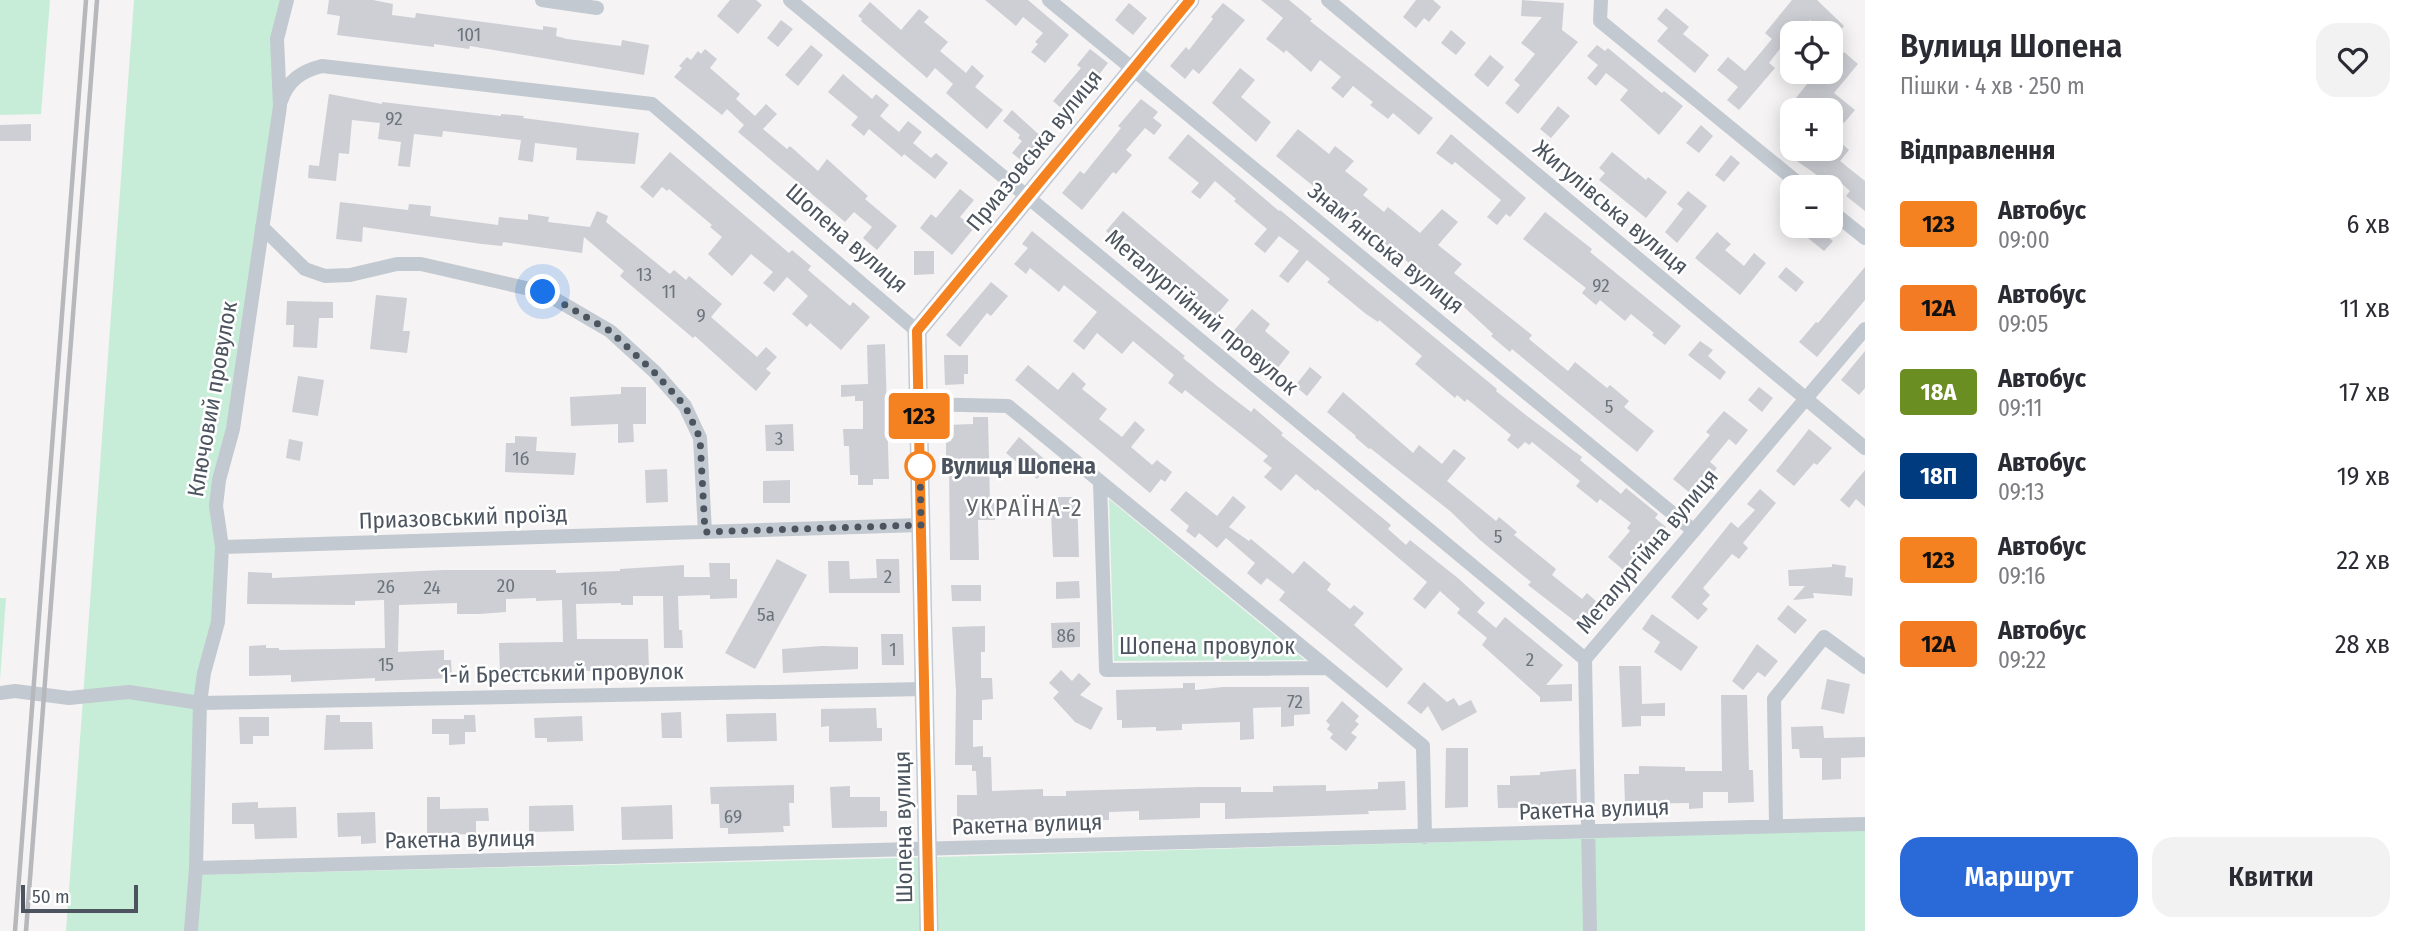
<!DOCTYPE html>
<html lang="uk">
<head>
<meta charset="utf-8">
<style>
	body { margin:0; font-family:"Fira Sans Condensed",sans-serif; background:#f2f2f3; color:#2b2b33; height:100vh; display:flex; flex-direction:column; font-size:26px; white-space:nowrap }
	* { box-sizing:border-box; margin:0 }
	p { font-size:23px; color:#7c7c81 }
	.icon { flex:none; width:38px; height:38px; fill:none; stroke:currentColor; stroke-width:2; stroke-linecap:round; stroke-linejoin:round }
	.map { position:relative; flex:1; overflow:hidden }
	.drawer { display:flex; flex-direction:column; background:#fff; width:560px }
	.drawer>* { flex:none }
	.badge { padding:0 14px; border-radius:5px; font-size:24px; line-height:46px }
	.buttons { position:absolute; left:1780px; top:21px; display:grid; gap:14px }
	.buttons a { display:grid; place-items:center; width:63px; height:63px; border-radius:14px; background:#fff; box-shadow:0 4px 18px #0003; font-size:35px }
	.scale { position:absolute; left:21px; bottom:18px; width:117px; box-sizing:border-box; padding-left:7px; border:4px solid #4c555f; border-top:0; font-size:19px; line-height:24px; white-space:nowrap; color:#4c555f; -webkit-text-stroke:5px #fff; paint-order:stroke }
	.you { position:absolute; width:35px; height:35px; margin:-18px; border:5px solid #fff; border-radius:50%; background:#1a73e8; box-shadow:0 0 0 10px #1a73e833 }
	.map>.badge { position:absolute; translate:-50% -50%; box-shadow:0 0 0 4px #fff }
	h2 { padding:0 35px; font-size:26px; line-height:63px }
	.round { display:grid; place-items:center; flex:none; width:74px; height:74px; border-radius:21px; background:#f2f2f3 }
	.headline { display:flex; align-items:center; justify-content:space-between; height:119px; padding:0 35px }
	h1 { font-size:33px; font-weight:600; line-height:52px }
	.action { display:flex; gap:14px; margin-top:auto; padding:14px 35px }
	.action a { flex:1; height:80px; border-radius:21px; background:#2a69d8; color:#fff; font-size:28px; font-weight:600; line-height:80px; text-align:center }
	.action a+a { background:#f2f2f3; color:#2b2b33 }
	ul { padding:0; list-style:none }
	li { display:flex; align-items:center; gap:21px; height:84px; padding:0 35px }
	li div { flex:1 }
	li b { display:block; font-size:26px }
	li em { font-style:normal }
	li .badge { min-width:77px; font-weight:700; text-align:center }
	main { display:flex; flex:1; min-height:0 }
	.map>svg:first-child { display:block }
</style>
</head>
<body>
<main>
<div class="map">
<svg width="1865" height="931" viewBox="0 0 1865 931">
	<rect width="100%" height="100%" fill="#f5f3f3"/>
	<path fill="#c7edd8" d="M0,0H50L41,114L0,115Z
		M134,0H280L274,105L227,428L210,506L216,548L212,621L190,875L938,857L1865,830V931H66Z
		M1109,499L1305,660L1114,661Z
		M0,598H6L0,680Z"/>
	<path fill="#cdcfd5" d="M329,0H373L393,4L392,15L415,18L416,13L543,30V26L557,28L556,36L567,39L621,46L622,40L649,45L644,75L470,46L469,49L434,44V47L337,35L340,16L327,14Z
		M730,0H756L762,5L738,34L717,16Z
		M985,0H1028L1069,35L1045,63L1031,52L1038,44L1035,42L1043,33L1023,17L1016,26Z
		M1261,0H1289L1312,19L1310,21L1433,118L1419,135L1393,113L1388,119L1370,105L1373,102L1353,86L1343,98L1331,88L1341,77L1320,60L1311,72L1286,50L1284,53L1266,39L1283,18Z
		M1416,0H1433L1441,7L1429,22L1424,18L1416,28L1403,17Z
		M1522,0L1564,3L1562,30L1578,42L1518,114L1505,103L1520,85L1514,80L1535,54L1521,43L1542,17L1521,16Z
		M1792,0H1817L1844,26L1831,40L1830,33H1824L1810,20L1792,33L1769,63L1775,68L1739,110L1727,100L1738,87L1717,70L1728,57L1745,71L1772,39L1765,33Z
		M870,2L901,30L919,9L929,17L924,22L948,42L940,51L966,73L972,65L984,76L975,87L1003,110L987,129L946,93L953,84L935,68L927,78L861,21L862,19L858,16Z
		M1129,3L1147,18L1133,35L1115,20Z
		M1223,3L1245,20L1199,74L1193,69L1185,79L1170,66L1186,47L1189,50L1213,19L1211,17Z
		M1666,8L1689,27L1683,34L1709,55L1695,73L1657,41L1668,28L1657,19Z
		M781,20L793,29L778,47L767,38Z
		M1451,30L1466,43L1456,55L1441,43Z
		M811,45L823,55L798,86L785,75Z
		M1597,45L1605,51L1608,48L1662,93L1664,91L1683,106L1659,135L1620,100L1628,90L1606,73L1596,86L1587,78L1598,65L1587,56Z
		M705,49L717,59L710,68L740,94L736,99L755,116L766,104L777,114L763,129L787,149L790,146L818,171L827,159L868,196L865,199L897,226L877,250L863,238L872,227L854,212L845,222L738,132L744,125L727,109L722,115L674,77L682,68L679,66L687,57L691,60L698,51L701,54Z
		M1090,49L1108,63L1068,114L1053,101L1081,68L1077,65Z
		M1844,52L1858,64L1834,93L1855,110L1844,123L1830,110H1786L1817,72H1830Z
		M1490,55L1504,67L1488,87L1474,75Z
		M1240,68L1255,80L1241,97L1271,122L1256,142L1212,103Z
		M843,74L872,99L876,94L889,105L880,116L899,132L908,121L922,132L913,143L931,158L936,153L948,163L935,179L904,154L902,157L869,129L864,136L851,125L858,117L828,92Z
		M329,94L382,104V102L501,116V114L524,116L523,118L639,133L635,164L576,160L577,148L535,143L533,162L518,160L521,140L443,131L442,137L414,134L410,167L398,166L401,142L378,139L380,123L352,120L349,154L339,153L336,181L308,178L309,165L319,166Z
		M1141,99L1158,112L1153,118L1162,125L1154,135L1145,128L1126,150L1132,155L1116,174L1113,172L1082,210L1062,193L1080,171L1084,174L1121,128L1118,126Z
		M1558,106L1570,116L1551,138L1540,129Z
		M1012,110L1046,141L1026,164L1012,153L1022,141L1018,138L1020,135L1003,121Z
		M31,124V141H0V125Z
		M1701,125L1713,136L1699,153L1686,143Z
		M1298,129L1329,154L1335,146L1354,161L1345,171L1368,189L1363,195L1384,212L1388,207L1420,233L1442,209L1458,222L1438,245L1462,264L1454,273L1532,335L1529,339L1568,371L1575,362L1607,388L1610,385L1629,401L1624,407L1654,431L1637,452L1512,349L1510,352L1491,336L1493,334L1464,307L1276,156Z
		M1188,134L1279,211L1280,210L1497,389L1496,391L1527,416L1582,457L1580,460L1621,494L1626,488L1658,514L1655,518L1666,527L1628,574L1608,557L1630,531L1627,528L1631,523L1600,499L1597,503L1576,486L1580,481L1532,442L1529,445L1525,442L1518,449L1507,440L1511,435L1467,399L1465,402L1457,395L1455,398L1415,364L1422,356L1379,320L1378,322L1366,314L1327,282L1330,279L1307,260L1288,283L1279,276L1299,251L1279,236L1265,253L1254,244L1267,229L1234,201L1236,199L1215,181L1200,199L1191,192L1199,183L1168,158Z
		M1451,134L1526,198L1510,217L1506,214L1497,225L1487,217L1501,200L1455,162L1452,165L1436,153Z
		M1839,141L1849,150L1840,161L1865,181V211L1846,196L1850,191L1832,175L1827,182L1794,159L1803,149H1833Z
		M670,152L789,253L792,250L811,266L808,270L850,306L853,302L870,317L841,350L810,323L807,327L792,314L808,296L787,277L774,292L763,283L773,272L751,254L732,276L708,254L722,237L710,227L712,225L669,189L667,191L662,187L653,198L640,187Z
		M1612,152L1646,180L1648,177L1667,192L1646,218L1599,180L1605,173L1599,168Z
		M1731,155L1740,163L1724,182L1715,175Z
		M960,189L974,200L960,217L974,228L952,255L920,228L931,214L936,218Z
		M1688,191L1707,206L1677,243L1665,232L1683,209L1677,204Z
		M340,202L408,210L409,204L431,206L430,216L498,225L499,217L528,220V214L549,217L548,222L590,227L597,211L608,216L606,222L670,274L674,270L686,280L689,276L722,304L711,317L757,357L766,347L777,357L766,369L771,373L756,391L695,336L693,338L620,276L624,271L584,237L582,253L503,242L502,246L482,244L363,227L362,242L336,239Z
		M1123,211L1229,300L1215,317L1190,296L1187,300L1106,231Z
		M1545,212L1592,249L1590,252L1681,326L1665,345L1652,335L1654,333L1631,314L1625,321L1600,300L1596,305L1582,293L1586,288L1523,239Z
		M1793,226H1814L1833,241L1824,251Z
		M1032,231L1185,356L1183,358L1217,386L1251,412L1254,408L1283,433L1281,435L1391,525L1388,529L1406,545L1410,540L1459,579L1485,603L1477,612L1496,628L1505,617L1563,665L1546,685L1572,684V701L1540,702V697L1482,645L1487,638L1457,613L1460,609L1440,591L1425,609L1413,599L1427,582L1317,489L1316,491L1296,474L1281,491L1264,477L1272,468L1263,461L1268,456L1185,390L1182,394L1168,383L1174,375L1133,341L1122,354L1097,333L1084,350L1073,341L1097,312L1064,285L1059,292L1030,268L1026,274L1014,264L1028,248L1022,244Z
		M1717,232L1731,244L1725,250L1744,266L1754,253L1766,263L1740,295L1695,258Z
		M914,251H934V274L914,275Z
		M1786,267L1804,282L1796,292L1778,277Z
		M1865,267V300L1817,357L1799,342L1816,322L1818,323Z
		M991,282L1008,296L991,316L987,313L960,347L946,335Z
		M376,295L407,298L403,331H410L407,353L370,349Z
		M287,301L333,302V318H319L317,348L293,347L294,325H286Z
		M1252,309L1270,324L1265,331L1290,352L1277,369L1231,334Z
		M1700,341L1713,350L1708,356L1726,372L1720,380L1688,355Z
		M885,344L889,479H873V485H858V475H850L849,446H844L843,429H863V401H855V396L841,397V385L868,384L867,345Z
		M1865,351V388L1859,395L1841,380Z
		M944,355H968V374H964V384L945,385Z
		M1028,365L1058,390L1073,372L1086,384L1082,389L1107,409L1099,419L1122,437L1135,421L1145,430L1131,447L1152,465L1157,460L1172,472L1165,482L1161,479L1150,493L1015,380Z
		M1310,367L1322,377L1307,396L1295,386Z
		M298,376L324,380L318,416L292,412Z
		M621,387H646V424H633L634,442L618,443V424L571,426L570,397L621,394Z
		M1759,387L1773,398L1762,412L1748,400Z
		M1343,392L1413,453L1419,445L1442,464L1454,449L1466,458L1447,481L1496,521L1499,517L1517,532L1514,535L1556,569L1552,575L1582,599L1587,593L1599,604L1581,626L1528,585L1531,582L1480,540L1450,511L1370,448L1369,449L1355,437L1356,436L1327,412Z
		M1724,411L1748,430L1736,445L1729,439L1710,462L1717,468L1709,477L1706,474L1690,493L1673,479L1710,435L1706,432Z
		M973,417H988L990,503H995V520H978L979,560H950L949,457H946V425L973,424Z
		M793,424L794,451H766L765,425Z
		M1809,429L1832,448L1817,465L1814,463L1794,486L1776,471Z
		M515,436L537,437L536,451L576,453L574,475L505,472L506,443H515Z
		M1019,437L1050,464L1037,479L1006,453Z
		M289,439L303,442L300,461L286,458Z
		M667,469L668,502L646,503L645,470Z
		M1865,470V507L1856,499L1849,508L1840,500Z
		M790,480V503H763V481Z
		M1760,489L1776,503L1743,543L1748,548L1739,559L1732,554L1703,588L1710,595L1702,604L1708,609L1698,620L1671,597L1731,522L1738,528L1755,510L1747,504Z
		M1186,491L1217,516L1233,496L1246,507L1229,527L1249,541L1251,539L1293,574L1304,561L1331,584L1327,590L1350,609L1354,605L1364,613L1354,625L1403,669L1387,688L1279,600L1285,592L1267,578L1261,585L1247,573L1255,563L1226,538L1217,548L1199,533L1195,538L1186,531L1189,526L1170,510Z
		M1058,497H1077L1079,557H1053L1051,513L1058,512Z
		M777,559L807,575L755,669L725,653Z
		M876,559H899L900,593H829L828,561H849L850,579L877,578Z
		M709,563H730V579H737V598L710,599V595L678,596L679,630H682L683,648H664L663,596H633V605H621V603L576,604L577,639H648L649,671H566V675H500L499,643L563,642L562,600L536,601V598L506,599V612L479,614H457V603L399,605L398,652L444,650V660H451L452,678L375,681V678L291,682V675L249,676V646L266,645V648H279V650L385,648L384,600L355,601V605L247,604L248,572L272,573V578L444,570H556V573L620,571V569L684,565V577H710Z
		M1832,564L1846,566L1845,577L1853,578L1852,596L1813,593L1814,598L1793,600L1805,586H1789L1788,570L1832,567Z
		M1079,581L1080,598L1056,599V582Z
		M951,585H981V601H952Z
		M1788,605L1807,620L1795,634L1777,619Z
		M1652,614L1698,647L1681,671L1654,652L1660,642L1642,629Z
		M1080,622V647L1052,648L1051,623Z
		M985,626V652H981V678H992L993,699L982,700V720H973V747L983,746V757H991L992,791L1043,789V796H1066V791L1200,787H1241V792H1273V786L1326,785V791L1378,789V782L1405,781L1406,810L1368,811L1369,814L1225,819V803H1200V818L1139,820V811L1109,812V820L957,821V795H977L976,771H972V765H955L956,691L952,627Z
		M881,634H903L904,665H882Z
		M1757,644L1778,661L1765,677L1758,672L1743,690L1732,681Z
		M822,646L858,647V669L783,673L782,649Z
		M1619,666H1641L1642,704L1665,703V716H1641V726L1622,727Z
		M1061,670L1072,681L1079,673L1091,684L1080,695L1103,708L1091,730L1075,722L1053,698L1059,692L1049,683Z
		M1827,679L1850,684L1844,714L1821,709Z
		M1424,682L1447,702L1454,698L1459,706L1471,700L1477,712L1442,731L1428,706L1421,714L1407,703Z
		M1183,683H1195V690L1223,687H1309L1310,714L1294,715V726L1281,727V707L1253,708L1254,739L1240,740V722L1182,724V730L1156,731V727L1122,728V720H1117L1116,690L1183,688Z
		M1721,695H1747L1749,770H1753L1754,802L1728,803V792H1703V808L1689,809V803L1625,804L1624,774H1639V766L1685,767V771H1722Z
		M1342,701L1359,716L1355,721L1359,724L1351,733L1357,737L1346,751L1330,738L1333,734L1327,729L1330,725L1326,721Z
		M876,708L877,728H882V741L829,742V726L821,727V709Z
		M681,712L682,738H662L661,713Z
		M776,713L777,741L727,742L726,714Z
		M326,715H340V722H372L373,749L324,750Z
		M464,715H475L476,732H465V744L449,745V734H432V719H464Z
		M582,716L583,741L547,742V738H535L534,718Z
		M239,717H269V736H253V744H240Z
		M1823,726L1824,738L1865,737V757L1841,758V779L1822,780V758H1800L1799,749H1792L1791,727Z
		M1446,748H1468V807L1445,808Z
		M1576,769L1577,807L1498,808L1497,785H1510V776L1540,775V772Z
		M794,785V803H789L790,826H783L784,832L728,834V828H720L719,804H711L710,787Z
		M850,786V797H880V811H887V827L832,828L830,787Z
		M427,797H440V809L488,808L489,821H476V834L427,835Z
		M258,802V808L296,807L297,838L255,839L254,824H232V803Z
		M573,805L574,831L529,832V806Z
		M672,805L673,839L622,840L621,807Z
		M375,812L376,843L361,844V836L338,837L337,813Z"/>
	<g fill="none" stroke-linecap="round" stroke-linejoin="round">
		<path stroke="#c2c9d0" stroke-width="14" d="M542,0L597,8
			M790,0L1585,659
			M1049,0L1694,531
			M1328,0L1865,448
			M1601,0L1600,21L1803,187
			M281,101C288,80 302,71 322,66L652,104L917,331
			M1830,210L1865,238
			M262,227L305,269L325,276L350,275L397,264H421L543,292L610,331L655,372L685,406L700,438L705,532
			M918,404L1008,406L1423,746L1425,837
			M1100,482L1106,670L1328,668
			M222,547L921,525
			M0,693L15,691L69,698L129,692L200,703L924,689
			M1776,825L1774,699L1824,637L1865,667
			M196,868L1865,824
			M191,931L196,868L200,703L204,673L218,622L222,547L216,506L219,480L233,429L280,106L277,39L287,0
			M1590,931L1585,659L1865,329"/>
		<path stroke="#c3cad4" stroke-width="19" d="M929,931L917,331L1190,0"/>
		<path stroke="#b6b8bc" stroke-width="4.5" d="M15,931L86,0
			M26,931L97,0"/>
	</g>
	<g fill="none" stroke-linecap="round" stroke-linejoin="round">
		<defs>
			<path id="line" d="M929,931L917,331L1190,0"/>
		</defs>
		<use href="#line" stroke="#fff" stroke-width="16"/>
		<use href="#line" stroke="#f58220" stroke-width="10"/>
		<path stroke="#4c555f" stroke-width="7" stroke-dasharray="0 12.6" d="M543,292L610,331L654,372L685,406L700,438L705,532L921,525L920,466"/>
	</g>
	<circle fill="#fff" stroke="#f58220" stroke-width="3.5" cx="920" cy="466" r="14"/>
	<g text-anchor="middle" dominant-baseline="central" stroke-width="5" stroke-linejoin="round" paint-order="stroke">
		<g font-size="19" fill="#6c747c">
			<text x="469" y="34">101</text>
			<text x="394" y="118">92</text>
			<text x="644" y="274">13</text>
			<text x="1601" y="285">92</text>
			<text x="669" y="291">11</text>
			<text x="701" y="315">9</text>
			<text x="1609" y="406">5</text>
			<text x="779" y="438">3</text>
			<text x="521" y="458">1б</text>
			<text x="1498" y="536">5</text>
			<text x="888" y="576">2</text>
			<text x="506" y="585">20</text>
			<text x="386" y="586">26</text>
			<text x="432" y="587">24</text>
			<text x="589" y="588">16</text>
			<text x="766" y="614">5а</text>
			<text x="1066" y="635">86</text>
			<text x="893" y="649">1</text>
			<text x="1530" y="659">2</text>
			<text x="386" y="664">15</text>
			<text x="1295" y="701">72</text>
			<text x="733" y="816">69</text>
		</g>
		<g font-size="23" fill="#4c555f" stroke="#fff">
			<text transform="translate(1034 150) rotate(-51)">Приазовська вулиця</text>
			<text transform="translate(1611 207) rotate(40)">Жигулівська вулиця</text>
			<text transform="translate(847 238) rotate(41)">Шопена вулиця</text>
			<text transform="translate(1386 248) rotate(39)">Знам’янська вулиця</text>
			<text transform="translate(1202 312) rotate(40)">Металургійний провулок</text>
			<text transform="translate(212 399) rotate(-80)">Ключовий провулок</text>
			<text transform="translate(463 517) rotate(-2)">Приазовський проїзд</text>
			<text transform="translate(1647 551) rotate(-50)">Металургійна вулиця</text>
			<text x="1207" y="646">Шопена провулок</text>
			<text transform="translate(562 673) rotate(-1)">1-й Брестський провулок</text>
			<text transform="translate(1594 809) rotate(-2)">Ракетна вулиця</text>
			<text transform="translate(1027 824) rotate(-2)">Ракетна вулиця</text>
			<text transform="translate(903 827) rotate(-91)">Шопена вулиця</text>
			<text transform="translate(460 839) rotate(-1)">Ракетна вулиця</text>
		</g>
		<g font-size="23" font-weight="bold" fill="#4c555f" stroke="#fff" text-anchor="start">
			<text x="941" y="466">Вулиця Шопена</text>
		</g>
		<g font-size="24" letter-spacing="2" fill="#606367" stroke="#fff">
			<text x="1025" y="508">УКРАЇНА-2</text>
		</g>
	</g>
</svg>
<div class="buttons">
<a><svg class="icon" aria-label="locate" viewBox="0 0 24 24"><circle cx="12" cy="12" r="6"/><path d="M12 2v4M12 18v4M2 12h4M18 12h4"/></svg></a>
<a>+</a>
<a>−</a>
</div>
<div class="scale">50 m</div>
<div class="you" style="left:543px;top:292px"></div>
<b class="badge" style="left:919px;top:416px;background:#f58220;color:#111">123</b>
</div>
<section class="drawer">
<div class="headline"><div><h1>Вулиця Шопена</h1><p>Пішки · 4 хв · 250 m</p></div><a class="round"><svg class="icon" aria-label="heart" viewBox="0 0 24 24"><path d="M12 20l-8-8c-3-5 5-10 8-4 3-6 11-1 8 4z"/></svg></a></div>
<h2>Відправлення</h2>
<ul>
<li><span class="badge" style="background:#f58220;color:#111">123</span><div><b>Автобус</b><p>09:00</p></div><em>6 хв</em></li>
<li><span class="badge" style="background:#f37b24;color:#111">12А</span><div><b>Автобус</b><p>09:05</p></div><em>11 хв</em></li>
<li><span class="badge" style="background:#6b8e23;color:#fff">18А</span><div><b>Автобус</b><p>09:11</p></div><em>17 хв</em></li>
<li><span class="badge" style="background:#003b80;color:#fff">18П</span><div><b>Автобус</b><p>09:13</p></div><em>19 хв</em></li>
<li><span class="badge" style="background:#f58220;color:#111">123</span><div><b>Автобус</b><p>09:16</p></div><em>22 хв</em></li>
<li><span class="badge" style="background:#f37b24;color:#111">12А</span><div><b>Автобус</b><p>09:22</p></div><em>28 хв</em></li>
</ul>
<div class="action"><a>Маршрут</a><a>Квитки</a></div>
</section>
</main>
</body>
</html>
